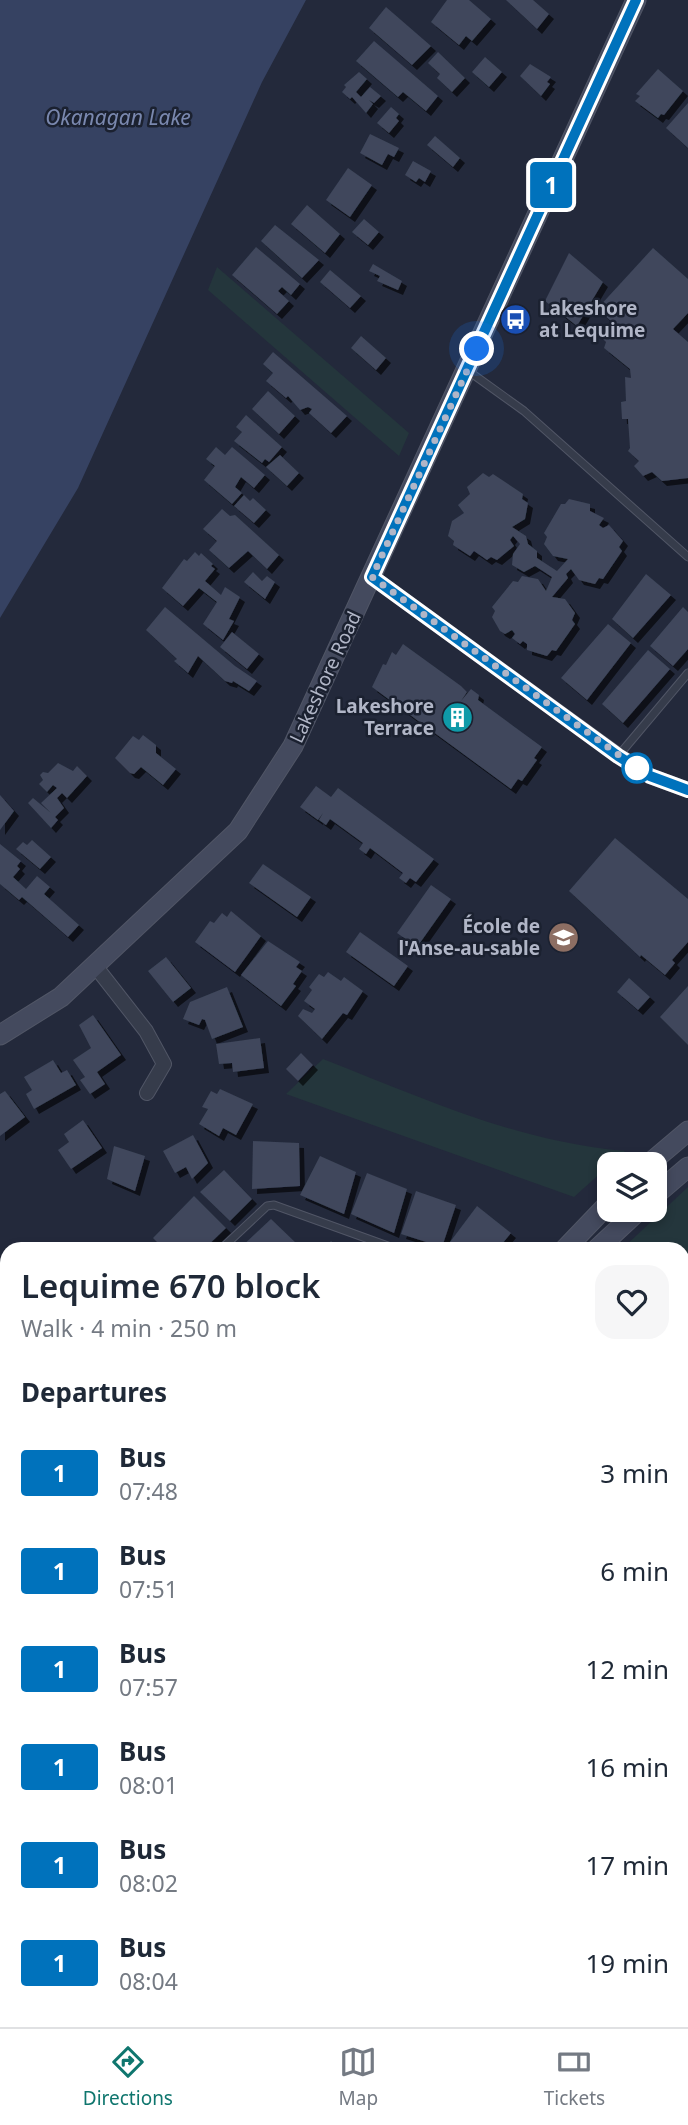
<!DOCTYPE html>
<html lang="en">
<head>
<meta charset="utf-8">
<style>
	body { margin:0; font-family:"Noto Sans",sans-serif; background:#f6f6f7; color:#1f2937; height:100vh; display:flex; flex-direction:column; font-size:26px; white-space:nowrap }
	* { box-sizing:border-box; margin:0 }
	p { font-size:23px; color:#747a83 }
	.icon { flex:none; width:38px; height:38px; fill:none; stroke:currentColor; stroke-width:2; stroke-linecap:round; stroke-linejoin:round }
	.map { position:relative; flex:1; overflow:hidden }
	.details { position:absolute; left:0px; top:1242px; width:690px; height:786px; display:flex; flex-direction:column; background:#fff; border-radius:21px 21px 0 0; box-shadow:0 4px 10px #0003 }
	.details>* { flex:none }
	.badge { padding:0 14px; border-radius:5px; font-size:24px; line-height:46px }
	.buttons { position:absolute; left:597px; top:1152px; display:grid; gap:14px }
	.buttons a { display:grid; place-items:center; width:70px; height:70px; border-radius:14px; background:#fff; box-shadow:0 4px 10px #0003; font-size:35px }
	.you { position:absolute; width:35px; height:35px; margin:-18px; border:5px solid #fff; border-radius:50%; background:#1a73e8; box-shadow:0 0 0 10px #1a73e833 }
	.map>.badge { position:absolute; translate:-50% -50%; box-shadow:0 0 0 4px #fff }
	h2 { padding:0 21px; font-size:26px; line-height:63px }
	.round { display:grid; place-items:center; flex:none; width:74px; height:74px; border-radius:21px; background:#f6f6f7 }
	.head { display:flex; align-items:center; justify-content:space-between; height:119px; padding:0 21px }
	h1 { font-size:33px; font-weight:600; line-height:52px }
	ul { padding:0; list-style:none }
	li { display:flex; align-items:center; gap:21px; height:98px; padding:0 21px }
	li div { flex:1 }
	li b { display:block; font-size:26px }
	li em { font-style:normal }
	li .badge { min-width:77px; font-weight:700; text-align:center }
	.menu { display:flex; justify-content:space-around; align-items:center; height:98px; border-top:2px solid #e0e1e3; background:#fff; font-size:19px; color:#747a83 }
	.menu a { display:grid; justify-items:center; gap:4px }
	.menu .active { color:#0f766e }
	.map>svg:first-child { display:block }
</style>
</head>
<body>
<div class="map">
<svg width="688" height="2027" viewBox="0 0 688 2027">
	<defs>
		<filter id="shadow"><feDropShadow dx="5" dy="5" stdDeviation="0" flood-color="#0009"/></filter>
	</defs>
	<rect width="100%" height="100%" fill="#23293b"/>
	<path fill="#24363c" d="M217,267L409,433L399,456L208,290Z
		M323,1059C423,1098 517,1142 625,1151L574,1197L286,1094Z
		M688,1187V1496L682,1491V1250H621Z"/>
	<path fill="#364262" d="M0,0H306L262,82L78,488L0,618Z"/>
	<path fill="#3f475b" filter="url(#shadow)" d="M447,0H469L491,19L472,41L466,36L459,45L431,22Z
		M506,0H533L549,14L537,29Z
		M386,7L431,46L412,65L369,28Z
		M374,41L438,96L426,111L403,92L398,97L356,61Z
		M438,52L465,78L452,92L437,78L440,74L428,63Z
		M485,57L502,72L489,87L472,72Z
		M530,64L551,77L547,82L550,84L541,96L520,76Z
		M658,69L683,91L664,115L661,114L658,118L635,101L640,96L636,94Z
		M359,72L367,79L356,92L361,97L370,87L381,96L374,103L369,100L373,104L366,113L352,97L350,99L342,92L346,87L344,85Z
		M688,103V148L666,128Z
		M391,107L399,114L396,118L399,121L389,133L377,123Z
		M370,134L399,148L394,157L388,154L382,165L360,153Z
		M435,136L460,158L453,167L427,145Z
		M413,161L431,171L425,182L419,178L416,182L405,175Z
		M348,168L372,185L350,217L326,200Z
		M307,205L340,234L325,253L291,224Z
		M364,219L379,232L368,245L352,232Z
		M275,225L319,260L302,278L261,241Z
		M256,247L300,284L291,295L282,287L278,291L289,301L277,314L232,275Z
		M653,248L688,279V313L673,329L688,342V478L662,481L652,472L643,476L634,466L639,461L628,451L630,448L628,419H622L621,402L626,401L625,377L631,378L630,369L604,348L606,342L600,336L612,322L597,309Z
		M569,253L603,282L577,326L545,301Z
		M373,264L402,281L398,290L377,281L380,276L369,271Z
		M330,270L361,296L350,308L320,282Z
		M361,336L386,358L376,370L351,348Z
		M273,352L347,416L331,433L309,413L312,409L308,407L300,410L288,396L286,398L266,381L273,373L263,364Z
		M268,391L295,416L279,434L252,409Z
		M246,415L282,447L269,462L265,459L262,463L234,441L242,432L236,427Z
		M216,447L225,455L232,447L265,475L254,488L241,477L235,487L242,493L232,504L204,480L215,466L206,459Z
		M280,455L299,473L287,486L266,467Z
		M483,473L489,477L493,474L523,494L522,499L528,503L525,519L512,527L526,536L528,544L537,551V558L557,571L568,559L553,556L544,544L547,537L544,533L561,504H565L569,499L590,504V511L604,518L599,525L603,528L609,525L623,541L619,547L622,551L603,579L599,578L595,584L579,580L571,569L566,574L568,578L552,597L565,599L575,613L572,620L575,624L556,651L552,650L547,656L527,650V644L523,641L520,644L512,638L515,634L512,630L505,634L500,631L492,617L495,611L492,607L513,581L518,582L522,576L538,579L546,591L552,577L535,566L524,572L512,565L513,554L520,544L513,536L510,540L514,546L497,560L491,557L487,560L474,551L470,556L453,545L454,541L448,536L452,521L464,513L458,505L470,494L467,487Z
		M244,495L250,501L253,498L266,510L254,523L234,506Z
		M222,509L230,516L235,515L279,555L267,569L248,551L229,568L209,550L217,541L203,529Z
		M195,552L199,556L201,553L213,564L211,566L215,569L205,581L221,595L225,587L240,597L229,619L234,621L223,640L203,624L217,602L199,588L183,606L162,588L184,559L187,561Z
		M253,572L262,581L267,576L275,582L265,599L244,582Z
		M646,574L671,595L633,638L612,619Z
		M165,607L235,666L257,681L249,691L233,681L232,683L225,681L198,656L188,673L174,661L177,659L146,630Z
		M683,607L688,612V649L673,666L650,646Z
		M608,624L631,643L587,700L561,678Z
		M232,632L259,654L247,669L220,647Z
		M403,644L461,686L467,692L461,701L471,689L479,695L478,700L542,747L534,758L537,760L522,781L518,779L511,789L372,687L383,664L386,665L392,652L396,655Z
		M648,650L670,669L623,723L602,704Z
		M143,735L156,745V753L176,769L163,785L141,767L134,774L130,773L115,758L133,736L139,740Z
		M58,763L73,771L77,766L87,776L67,798L62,793L57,798L64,808L55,817L58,820L51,828L28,803L33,798L51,813L41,803L57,788L53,785L47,792L39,784L43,780L40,775L43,772L48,773Z
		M316,786L331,797L338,788L434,859L416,882L410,878L406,883L399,878L403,873L370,848L366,854L359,849L363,843L330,819L326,825L319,820L323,813L318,820L300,807Z
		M0,795L14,811L0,830Z
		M615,838L688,899V942L672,960L675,963L665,975L641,955L640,957L569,891Z
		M32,840L51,857L40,869L16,849L23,842L27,845Z
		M0,844L21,861L17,866L20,869L13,877L26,889L37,876L50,887L44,894L79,925L68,937L22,897L19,900L0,884Z
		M263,864L311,897L297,917L249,883Z
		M431,885L451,899L417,947L397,933Z
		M231,911L261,936L235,972L195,942L210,921L214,923L222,913L227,917Z
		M360,932L408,966L394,986L346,952Z
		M268,941L300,962L296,967L302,971L293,984L296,986L281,1006L241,975Z
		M166,957L191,988L173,1002L148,971Z
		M328,972L341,981L344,977L363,991L347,1015L343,1013L322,1039L298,1016L303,1009L312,1013L315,1009L304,1001L312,990L309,987L319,974L324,977Z
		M629,978L650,997L638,1010L617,992Z
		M688,986V1045L660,1017Z
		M227,987L243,1027L212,1039L205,1020L202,1019L199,1025L183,1019L190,1002Z
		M93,1015L121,1055L97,1072L105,1084L90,1094L80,1080L85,1077L73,1060L91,1048L79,1025Z
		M260,1038L264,1068L233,1072L232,1063L219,1064L216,1044Z
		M301,1053L313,1065L298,1081L286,1069Z
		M53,1060L61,1073L67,1070L76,1085L34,1109L26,1094L32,1090L24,1077Z
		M220,1089L253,1104L236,1135L223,1128L219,1136L199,1124L208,1109L202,1107L211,1091L217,1094Z
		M5,1091L25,1117L0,1136V1094Z
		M83,1120L102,1148L71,1169L58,1150L69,1142L64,1134Z
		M193,1135L208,1163L192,1179L186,1167L175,1173L163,1151Z
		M253,1141L299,1143L300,1186L252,1189Z
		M114,1146L145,1156L135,1191L107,1179Z
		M320,1156L356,1172L344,1214L300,1195Z
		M224,1170L252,1199L230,1221L200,1192Z
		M367,1173L407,1189L394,1233L351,1214Z
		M416,1191L456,1205L442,1247L401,1234Z
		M194,1196L226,1228L203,1250H165L153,1238Z
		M477,1206L511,1233L497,1250H451L447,1246Z
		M271,1219L296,1243L290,1250H238Z
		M331,1241L341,1250H323Z
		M3,1268L7,1272V1289L0,1298Z
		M0,1421L7,1427V1469L0,1477Z
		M7,1490V1514L0,1508V1498Z
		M7,1738V1769L0,1763V1747Z
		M682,1845L688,1850V1876L682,1882Z"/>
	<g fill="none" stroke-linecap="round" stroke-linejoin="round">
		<defs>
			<path id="service" d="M467,370L524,411L688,557
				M619,755L688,673
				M220,1250L267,1206L274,1205L399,1250
				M682,1743L688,1741"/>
			<path id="minor" d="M372,577L619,756L650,776L688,790
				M96,967L146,1031L164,1064L147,1093
				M0,1360L7,1366
				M0,1679L7,1685"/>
			<path id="secondary" d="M0,1035L61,997L238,831L293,746L636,0
				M649,1164L688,1131
				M654,1196L688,1167
				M564,1250L609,1203
				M596,1250L640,1209
				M0,1901L7,1892"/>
		</defs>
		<use href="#service" stroke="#515666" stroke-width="9"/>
		<use href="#minor" stroke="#515666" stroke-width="16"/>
		<use href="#secondary" stroke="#515666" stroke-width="21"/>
		<use href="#service" stroke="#363c4b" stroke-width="7"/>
		<use href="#minor" stroke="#363c4b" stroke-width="14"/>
		<use href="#secondary" stroke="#444a5e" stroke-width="19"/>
	</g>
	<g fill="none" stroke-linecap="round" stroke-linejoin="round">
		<defs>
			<path id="line" d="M636,0L372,577L618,756L650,776L688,790"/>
		</defs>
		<use href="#line" stroke="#fff" stroke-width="16"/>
		<use href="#line" stroke="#0072bc" stroke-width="10"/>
		<path stroke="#b1b6c7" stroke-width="7" stroke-dasharray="0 12.6" d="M477,349L372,577L637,768"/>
	</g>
	<defs>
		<symbol id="bus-disc" viewBox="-11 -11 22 22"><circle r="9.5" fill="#1a4fb4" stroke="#1b2130"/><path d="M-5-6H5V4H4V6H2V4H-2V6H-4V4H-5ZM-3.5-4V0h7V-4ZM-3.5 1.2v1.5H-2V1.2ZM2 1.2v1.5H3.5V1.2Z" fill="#fff"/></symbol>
		<symbol id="building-disc" viewBox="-11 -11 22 22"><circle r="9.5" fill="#0f9aa8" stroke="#1b2130"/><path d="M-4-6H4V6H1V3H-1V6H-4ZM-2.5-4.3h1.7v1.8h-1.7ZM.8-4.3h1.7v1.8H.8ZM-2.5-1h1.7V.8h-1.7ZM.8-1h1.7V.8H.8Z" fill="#fff"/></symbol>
		<symbol id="school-disc" viewBox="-11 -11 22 22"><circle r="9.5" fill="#8d6e63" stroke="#1b2130"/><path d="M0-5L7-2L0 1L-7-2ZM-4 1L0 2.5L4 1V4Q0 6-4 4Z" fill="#fff"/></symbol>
	</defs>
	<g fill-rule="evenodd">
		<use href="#bus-disc" x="498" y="302" width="35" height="35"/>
		<use href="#building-disc" x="440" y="700" width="35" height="35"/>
		<use href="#school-disc" x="546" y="920" width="35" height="35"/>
	</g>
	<circle fill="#fff" stroke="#0072bc" stroke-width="3.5" cx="637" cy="768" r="14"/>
	<g text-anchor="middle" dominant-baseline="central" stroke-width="5" stroke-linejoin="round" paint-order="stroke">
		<g font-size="19" font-weight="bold" fill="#b1b6c7" stroke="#1b2130" text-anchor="end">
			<text x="539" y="308" text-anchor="start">Lakeshore<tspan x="539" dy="22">at Lequime</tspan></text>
			<text x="434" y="706">Lakeshore<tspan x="434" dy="22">Terrace</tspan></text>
			<text x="540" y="926">École de<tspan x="540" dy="22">l'Anse-au-sable</tspan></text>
		</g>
		<g font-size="19" fill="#b1b6c7" stroke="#1b2130">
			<text transform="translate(325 677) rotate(-65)">Lakeshore Road</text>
		</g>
		<g font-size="21" font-style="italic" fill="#7a88af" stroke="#1b2130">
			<text x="118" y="117">Okanagan Lake</text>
		</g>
	</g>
</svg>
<div class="buttons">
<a><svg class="icon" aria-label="layers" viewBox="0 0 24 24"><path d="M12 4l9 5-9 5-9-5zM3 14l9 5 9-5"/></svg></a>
</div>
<div class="you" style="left:477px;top:349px"></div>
<b class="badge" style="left:551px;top:185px;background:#0072bc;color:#fff">1</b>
<section class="details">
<div class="head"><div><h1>Lequime 670 block</h1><p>Walk · 4 min · 250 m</p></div><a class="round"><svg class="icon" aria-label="heart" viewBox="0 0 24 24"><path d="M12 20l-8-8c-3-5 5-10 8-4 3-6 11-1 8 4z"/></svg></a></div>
<h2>Departures</h2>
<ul>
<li><span class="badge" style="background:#0072bc;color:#fff">1</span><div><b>Bus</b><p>07:48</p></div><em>3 min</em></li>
<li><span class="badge" style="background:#0072bc;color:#fff">1</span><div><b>Bus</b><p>07:51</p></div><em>6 min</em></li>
<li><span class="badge" style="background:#0072bc;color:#fff">1</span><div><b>Bus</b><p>07:57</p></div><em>12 min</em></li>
<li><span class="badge" style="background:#0072bc;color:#fff">1</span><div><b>Bus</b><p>08:01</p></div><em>16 min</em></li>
<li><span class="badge" style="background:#0072bc;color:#fff">1</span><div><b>Bus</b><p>08:02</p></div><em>17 min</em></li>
<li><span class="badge" style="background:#0072bc;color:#fff">1</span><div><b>Bus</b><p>08:04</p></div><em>19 min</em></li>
</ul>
</section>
</div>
<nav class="menu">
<a class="active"><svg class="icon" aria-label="directions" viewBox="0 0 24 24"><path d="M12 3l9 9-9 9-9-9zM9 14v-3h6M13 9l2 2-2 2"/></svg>Directions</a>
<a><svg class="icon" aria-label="map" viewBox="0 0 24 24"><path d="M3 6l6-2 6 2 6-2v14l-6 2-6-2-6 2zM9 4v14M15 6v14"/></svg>Map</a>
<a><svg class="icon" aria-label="tickets" viewBox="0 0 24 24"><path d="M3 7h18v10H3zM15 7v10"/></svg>Tickets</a>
</nav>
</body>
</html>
